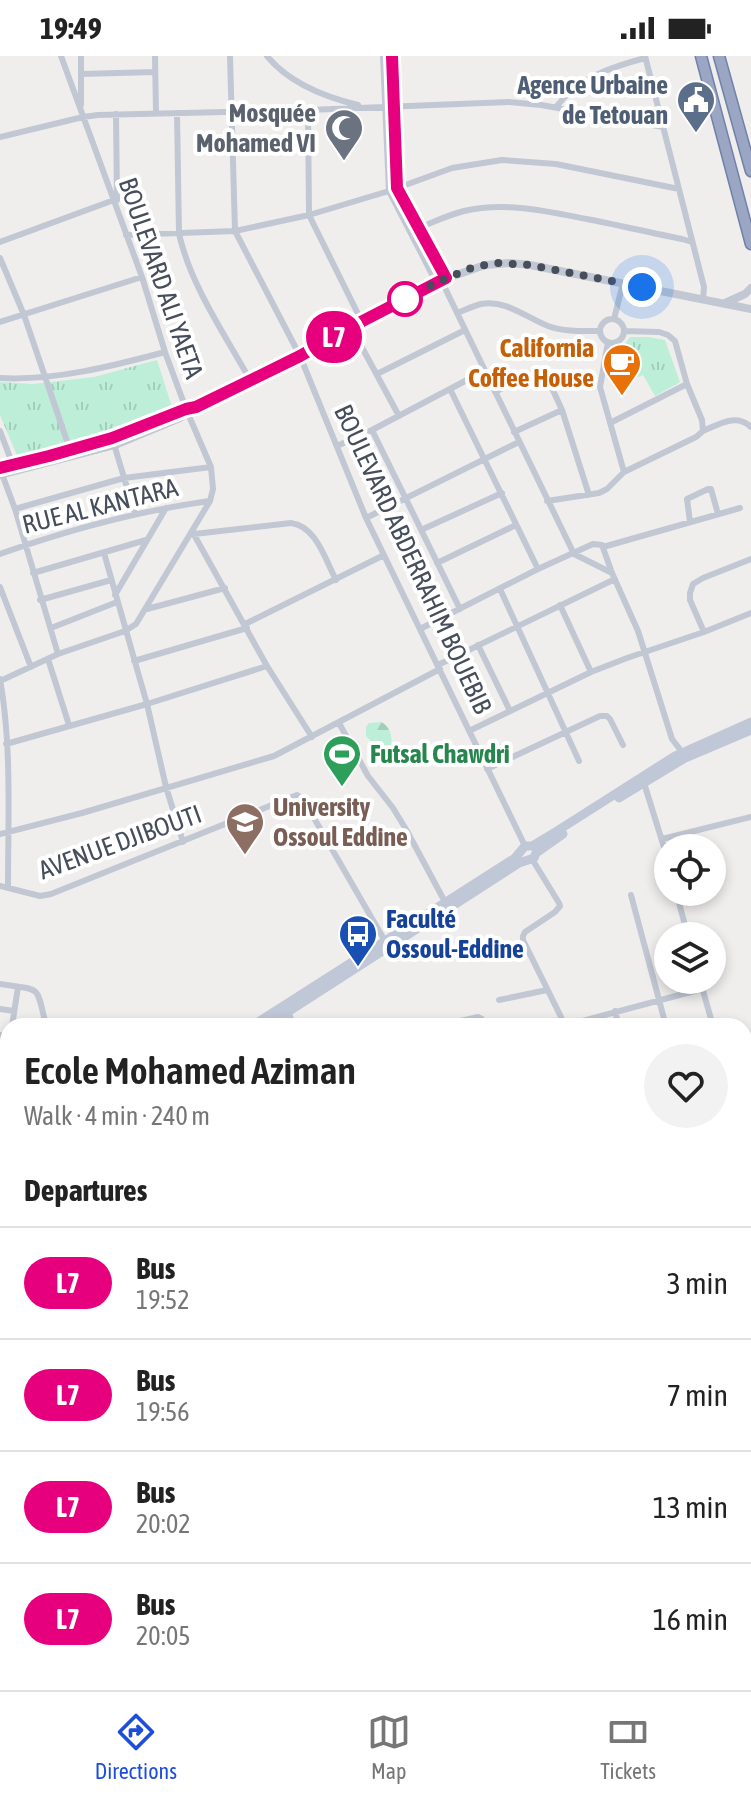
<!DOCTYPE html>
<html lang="en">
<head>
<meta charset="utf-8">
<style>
	body { margin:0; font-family:"Asap Condensed",sans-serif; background:#f2f2f2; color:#222; height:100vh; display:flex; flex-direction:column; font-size:30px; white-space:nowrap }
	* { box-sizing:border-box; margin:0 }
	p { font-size:26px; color:#767676 }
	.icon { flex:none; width:44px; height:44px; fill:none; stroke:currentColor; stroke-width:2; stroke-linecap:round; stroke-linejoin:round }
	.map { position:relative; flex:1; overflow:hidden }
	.details { position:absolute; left:0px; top:962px; width:752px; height:672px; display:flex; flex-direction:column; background:#fff; border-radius:24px 24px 0 0; box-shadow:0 4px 12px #0003 }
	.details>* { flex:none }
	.badge { padding:0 16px; border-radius:26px; font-size:28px; line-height:52px }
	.controls { position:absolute; left:654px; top:778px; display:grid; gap:16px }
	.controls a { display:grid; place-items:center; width:72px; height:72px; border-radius:50%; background:#fff; box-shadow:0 4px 12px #0003; font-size:40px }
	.you { position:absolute; width:40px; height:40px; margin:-20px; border:6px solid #fff; border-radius:50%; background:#1a73e8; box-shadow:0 0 0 12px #1a73e833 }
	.map>.badge { position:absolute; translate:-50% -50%; box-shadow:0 0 0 4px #fff }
	h2 { padding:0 24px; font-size:30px; line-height:72px }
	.round { display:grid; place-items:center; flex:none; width:84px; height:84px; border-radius:42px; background:#f2f2f2 }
	.head { display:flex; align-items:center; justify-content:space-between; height:136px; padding:0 24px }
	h1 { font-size:38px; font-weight:600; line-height:60px }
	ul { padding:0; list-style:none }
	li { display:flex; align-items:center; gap:24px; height:112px; padding:0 24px; border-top:2px solid #e0e0e0 }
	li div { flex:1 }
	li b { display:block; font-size:30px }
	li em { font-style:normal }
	li .badge { min-width:88px; font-weight:700; text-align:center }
	.status { display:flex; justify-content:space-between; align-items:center; height:56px; padding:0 40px; background:#fff; direction:ltr }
	.status svg { height:22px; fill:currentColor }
	.menu { display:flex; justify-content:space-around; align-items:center; height:112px; border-top:2px solid #e0e0e0; background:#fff; font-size:22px; color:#767676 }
	.menu a { display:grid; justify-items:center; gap:4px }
	.menu .selected { color:#1c4ddb }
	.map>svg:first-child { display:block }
</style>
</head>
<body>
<div class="status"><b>19:49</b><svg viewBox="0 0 49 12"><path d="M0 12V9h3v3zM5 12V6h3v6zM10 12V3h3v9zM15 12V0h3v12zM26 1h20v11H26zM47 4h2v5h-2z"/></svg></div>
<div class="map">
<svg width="751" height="1634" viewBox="0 0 751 1634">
	<defs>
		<pattern id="forest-firs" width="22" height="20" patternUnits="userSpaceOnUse" patternTransform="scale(2)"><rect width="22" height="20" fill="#bceed8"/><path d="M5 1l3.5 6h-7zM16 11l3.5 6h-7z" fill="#a3cebc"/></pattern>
		<pattern id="park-tufts" width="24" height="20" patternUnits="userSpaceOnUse" patternTransform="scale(2)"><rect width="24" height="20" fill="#bceed8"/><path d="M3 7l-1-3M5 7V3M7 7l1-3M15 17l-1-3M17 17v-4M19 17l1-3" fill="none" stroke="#a3cebc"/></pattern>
		<pattern id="water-waves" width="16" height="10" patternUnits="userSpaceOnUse" patternTransform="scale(2)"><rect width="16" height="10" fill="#8ac4ea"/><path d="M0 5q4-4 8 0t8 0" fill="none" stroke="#73a1c1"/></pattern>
	</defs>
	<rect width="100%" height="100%" fill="#f0eeed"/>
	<path fill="#bceed8" d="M751,1260V1342L744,1321V1266Z
		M1,1379L8,1404V1477L0,1490Z
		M8,1569V1626H74L29,1634H0V1572Z"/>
	<path fill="url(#forest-firs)" d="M381,666C390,670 393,681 391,691C380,698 374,688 366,680V671L369,667Z"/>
	<path fill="url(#park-tufts)" d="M630,281H648L665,284L680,326L655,340L643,319L624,327L621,319L607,317L613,294L623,290Z
		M157,304L172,351L73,387L18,402L0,359V326L33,328L94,321Z"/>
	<path fill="url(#water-waves)" d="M751,1469V1577L744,1580V1472Z
		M210,1626H639L618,1634H156Z"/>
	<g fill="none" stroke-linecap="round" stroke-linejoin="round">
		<defs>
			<path id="trunk" d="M701,0L751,188
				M719,0L751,115
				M744,1232L751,1226
				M744,1252L751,1245
				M0,1542L8,1540
				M0,1557L8,1554"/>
		</defs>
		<use href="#trunk" stroke="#7181a8" stroke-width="13"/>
		<path stroke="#c1c7d3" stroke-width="6" d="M81,0V49
			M155,0L156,57
			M230,0L235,175L300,300L366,462L525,790
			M267,0C289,27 325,41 358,49
			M383,0L389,135L436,226L438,227
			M392,0L397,132L445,224
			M645,0L704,231L703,243
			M81,18L155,16
			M556,51C578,22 611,11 645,2
			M308,54L309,159L362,266
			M177,57L179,178C191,230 224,277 250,324
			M116,58L117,144
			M0,81L83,61L98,59L308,54L509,46L541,49L663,71
			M418,172C434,166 448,159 464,155C507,145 550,156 592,164C622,170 652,177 682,183L692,186
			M126,179L235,175L309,159L389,135L452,112L502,104L556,108L679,133
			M0,186L114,144
			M0,202L24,259L71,397
			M444,230L574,498L612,517
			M457,257C465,254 473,250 481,248C505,243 527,262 548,270C564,276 583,275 600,275
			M614,263L623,227
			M600 275a12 12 0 1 1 24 0a12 12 0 1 1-24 0Z
			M0,266L142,221
			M351,271L399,360
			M608,286L600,331L624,416
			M377,318L465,274
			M0,322C54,325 113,310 165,296
			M450,333L538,513
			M495,336L536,315L546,319L562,354L589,439
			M610,367L687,328
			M372,374L460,553
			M0,375L14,412
			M703,375C720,368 736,357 751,371
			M514,376L562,354
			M113,385L135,458
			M337,390L372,374L484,315
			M2,418L15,453L58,598
			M547,445L599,437L607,433L624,416L696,381L703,375L702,364L687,328L675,285L668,279L659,276L624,275
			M15,453L124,422L211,411
			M366,462L519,386
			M690,466L687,443L708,433H711L718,458
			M421,474L502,437
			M192,475L267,610L312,681
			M194,478L291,467C316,470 325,503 336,524
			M603,491L740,452
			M104,497L147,648L166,731L183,786
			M0,498C68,474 138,455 209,445
			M437,507L516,469
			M33,517L146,484
			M0,531L31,611
			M500,533L579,705
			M115,539L166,452
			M40,544L111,524
			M560,549L591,616
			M147,553L225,532
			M245,568L384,499
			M51,572L117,546
			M420,573L538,513L593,488L602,489L612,517L638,575L672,683L682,696
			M704,576L690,544V537L693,528L703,522L751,503
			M478,589L510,655
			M48,603L69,669
			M134,605L247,572
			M438,609L615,523
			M0,623C12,690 8,764 8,832
			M0,625L58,598L125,575L136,568L210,445L213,433L211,411L186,353L165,296L142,221L61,0
			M339,667L368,720L393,752L407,775L445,846
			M469,675L591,616L627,602L704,576L751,557
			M6,688L147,648L267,610
			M487,713L600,660H607L610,663L623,689
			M644,727L668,804
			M0,778L82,757L274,700L440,613
			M662,783L751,761
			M532,803L559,847L560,850L555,856L525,876L523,880V884L563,965L571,968L702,933
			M0,830L40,840L51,838L297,739L303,743L385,885
			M676,836L688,880
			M631,839L666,970
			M700,924L713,970
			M0,928C42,935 36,927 46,970
			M499,944L547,934
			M0,953L14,955
			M615,955L619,970
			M288,956L294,970
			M12,970L18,931
			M438,970L478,961L482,963L484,970
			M0,979L8,981
			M5,1022L8,998
			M0,1371L8,1370"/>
		<path stroke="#c1c7d3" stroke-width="8" d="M725,247L745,238L751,232
			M0,412L49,400L112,382L186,353L196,351L300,300L351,271L442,224L485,209L510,207L530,209L751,253
			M0,419L115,389L180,362L195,352"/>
		<path stroke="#c0c7d6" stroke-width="9" d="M619,742L685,702L751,674
			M252,970L515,802L525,790H532L557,775L675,700L751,666
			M266,970L519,807L534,802L536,797L563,778
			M0,1208L8,1200
			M0,1218L8,1210"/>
		<use href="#trunk" stroke="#9aa6c4" stroke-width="10"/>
	</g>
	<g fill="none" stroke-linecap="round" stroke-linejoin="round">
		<defs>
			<path id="line" d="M0,412L49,400L112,382L186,353L196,351L300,300L351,271L446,222L397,132L392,0"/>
		</defs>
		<use href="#line" stroke="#fff" stroke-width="18"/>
		<use href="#line" stroke="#e6007e" stroke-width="12"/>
		<path stroke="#464d5b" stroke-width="8" stroke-dasharray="0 14.4" d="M405,243L442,224L474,211L497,207L530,209L642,231"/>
	</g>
	<defs>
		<symbol id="civic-pin" viewBox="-11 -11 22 30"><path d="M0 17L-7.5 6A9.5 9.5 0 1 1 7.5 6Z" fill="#5c6f8a" stroke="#fff"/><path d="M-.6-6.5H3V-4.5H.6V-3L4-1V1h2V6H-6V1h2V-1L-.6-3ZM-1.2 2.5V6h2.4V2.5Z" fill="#fff"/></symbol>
		<symbol id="mosque-pin" viewBox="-11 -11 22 30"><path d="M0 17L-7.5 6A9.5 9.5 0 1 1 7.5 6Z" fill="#6b7280" stroke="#fff"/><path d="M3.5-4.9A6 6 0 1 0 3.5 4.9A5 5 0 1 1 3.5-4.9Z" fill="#fff"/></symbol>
		<symbol id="cafe-pin" viewBox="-11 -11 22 30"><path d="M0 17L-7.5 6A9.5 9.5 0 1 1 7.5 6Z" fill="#e8710a" stroke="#fff"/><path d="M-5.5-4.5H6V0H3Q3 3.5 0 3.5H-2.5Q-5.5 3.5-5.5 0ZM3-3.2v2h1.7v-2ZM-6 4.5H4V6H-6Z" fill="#fff"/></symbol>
		<symbol id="stadium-pin" viewBox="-11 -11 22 30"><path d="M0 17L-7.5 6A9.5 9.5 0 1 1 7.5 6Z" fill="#2e9e5b" stroke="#fff"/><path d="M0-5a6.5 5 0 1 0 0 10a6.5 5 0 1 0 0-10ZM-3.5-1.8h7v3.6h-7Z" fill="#fff"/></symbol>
		<symbol id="university-pin" viewBox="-11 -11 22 30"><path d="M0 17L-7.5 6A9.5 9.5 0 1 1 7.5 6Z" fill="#8d6e63" stroke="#fff"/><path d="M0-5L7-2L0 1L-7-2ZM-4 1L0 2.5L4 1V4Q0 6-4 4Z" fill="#fff"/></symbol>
		<symbol id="bus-pin" viewBox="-11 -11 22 30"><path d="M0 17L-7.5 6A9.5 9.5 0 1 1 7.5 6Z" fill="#1a4fb4" stroke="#fff"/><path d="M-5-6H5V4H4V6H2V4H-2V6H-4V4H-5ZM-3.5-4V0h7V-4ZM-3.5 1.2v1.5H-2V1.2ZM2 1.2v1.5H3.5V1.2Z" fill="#fff"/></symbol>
	</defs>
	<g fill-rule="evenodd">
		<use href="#civic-pin" x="674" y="22" width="44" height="60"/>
		<use href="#mosque-pin" x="322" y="50" width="44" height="60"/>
		<use href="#cafe-pin" x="600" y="285" width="44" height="60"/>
		<use href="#stadium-pin" x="320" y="676" width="44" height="60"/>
		<use href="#university-pin" x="223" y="744" width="44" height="60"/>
		<use href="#bus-pin" x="336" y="856" width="44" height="60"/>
	</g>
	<circle fill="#fff" stroke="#e6007e" stroke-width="4" cx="405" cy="243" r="16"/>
	<g text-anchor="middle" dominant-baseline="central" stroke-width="8" stroke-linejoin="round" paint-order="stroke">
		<g font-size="26" font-weight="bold" fill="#4e5e75" stroke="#fff" text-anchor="end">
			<text x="668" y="29">Agence Urbaine<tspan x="668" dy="30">de Tetouan</tspan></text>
		</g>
		<g font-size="26" font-weight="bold" fill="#5b616d" stroke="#fff" text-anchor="end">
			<text x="316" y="57">Mosquée<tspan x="316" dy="30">Mohamed VI</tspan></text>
		</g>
		<g font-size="26" fill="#464d5b" stroke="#fff">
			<text transform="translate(161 222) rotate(71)">BOULEVARD ALI YAETA</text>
			<text transform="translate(100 450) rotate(-14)">RUE AL KANTARA</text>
			<text transform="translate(413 503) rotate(65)">BOULEVARD ABDERRAHIM BOUEBIB</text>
			<text transform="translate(120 786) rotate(-20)">AVENUE DJIBOUTI</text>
		</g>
		<g font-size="26" font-weight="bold" fill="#c56008" stroke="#fff" text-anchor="end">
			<text x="594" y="292">California<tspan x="594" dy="30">Coffee House</tspan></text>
		</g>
		<g font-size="26" font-weight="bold" fill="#27864d" stroke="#fff" text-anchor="start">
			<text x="370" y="698">Futsal Chawdri</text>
		</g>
		<g font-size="26" font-weight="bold" fill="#785e54" stroke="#fff" text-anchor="start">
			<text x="273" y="751">University<tspan x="273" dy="30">Ossoul Eddine</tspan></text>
		</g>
		<g font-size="26" font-weight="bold" fill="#164399" stroke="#fff" text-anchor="start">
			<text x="386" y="863">Faculté<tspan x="386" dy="30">Ossoul-Eddine</tspan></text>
		</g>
	</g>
</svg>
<div class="controls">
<a><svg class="icon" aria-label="locate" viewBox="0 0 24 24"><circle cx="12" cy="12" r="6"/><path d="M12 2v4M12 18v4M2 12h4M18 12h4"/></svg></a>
<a><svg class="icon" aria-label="layers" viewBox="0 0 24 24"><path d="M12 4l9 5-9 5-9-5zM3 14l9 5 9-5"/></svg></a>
</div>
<div class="you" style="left:642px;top:231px"></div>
<b class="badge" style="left:334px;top:281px;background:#e6007e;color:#fff">L7</b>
<section class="details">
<div class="head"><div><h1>Ecole Mohamed Aziman</h1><p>Walk · 4 min · 240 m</p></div><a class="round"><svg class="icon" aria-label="heart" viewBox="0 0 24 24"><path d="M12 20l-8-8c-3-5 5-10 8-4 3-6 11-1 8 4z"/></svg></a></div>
<h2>Departures</h2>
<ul>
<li><span class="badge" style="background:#e6007e;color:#fff">L7</span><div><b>Bus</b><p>19:52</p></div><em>3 min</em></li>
<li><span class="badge" style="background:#e6007e;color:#fff">L7</span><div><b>Bus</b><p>19:56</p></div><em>7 min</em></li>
<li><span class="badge" style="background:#e6007e;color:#fff">L7</span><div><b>Bus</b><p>20:02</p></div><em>13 min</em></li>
<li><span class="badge" style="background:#e6007e;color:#fff">L7</span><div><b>Bus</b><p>20:05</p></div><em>16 min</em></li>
</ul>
</section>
</div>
<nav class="menu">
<a class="selected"><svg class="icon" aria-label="directions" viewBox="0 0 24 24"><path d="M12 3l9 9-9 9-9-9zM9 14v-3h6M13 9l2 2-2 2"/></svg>Directions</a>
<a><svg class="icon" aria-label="map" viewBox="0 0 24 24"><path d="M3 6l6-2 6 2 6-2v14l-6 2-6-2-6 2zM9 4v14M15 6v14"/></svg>Map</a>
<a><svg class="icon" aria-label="tickets" viewBox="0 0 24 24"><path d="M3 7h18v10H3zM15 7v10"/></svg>Tickets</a>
</nav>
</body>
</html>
